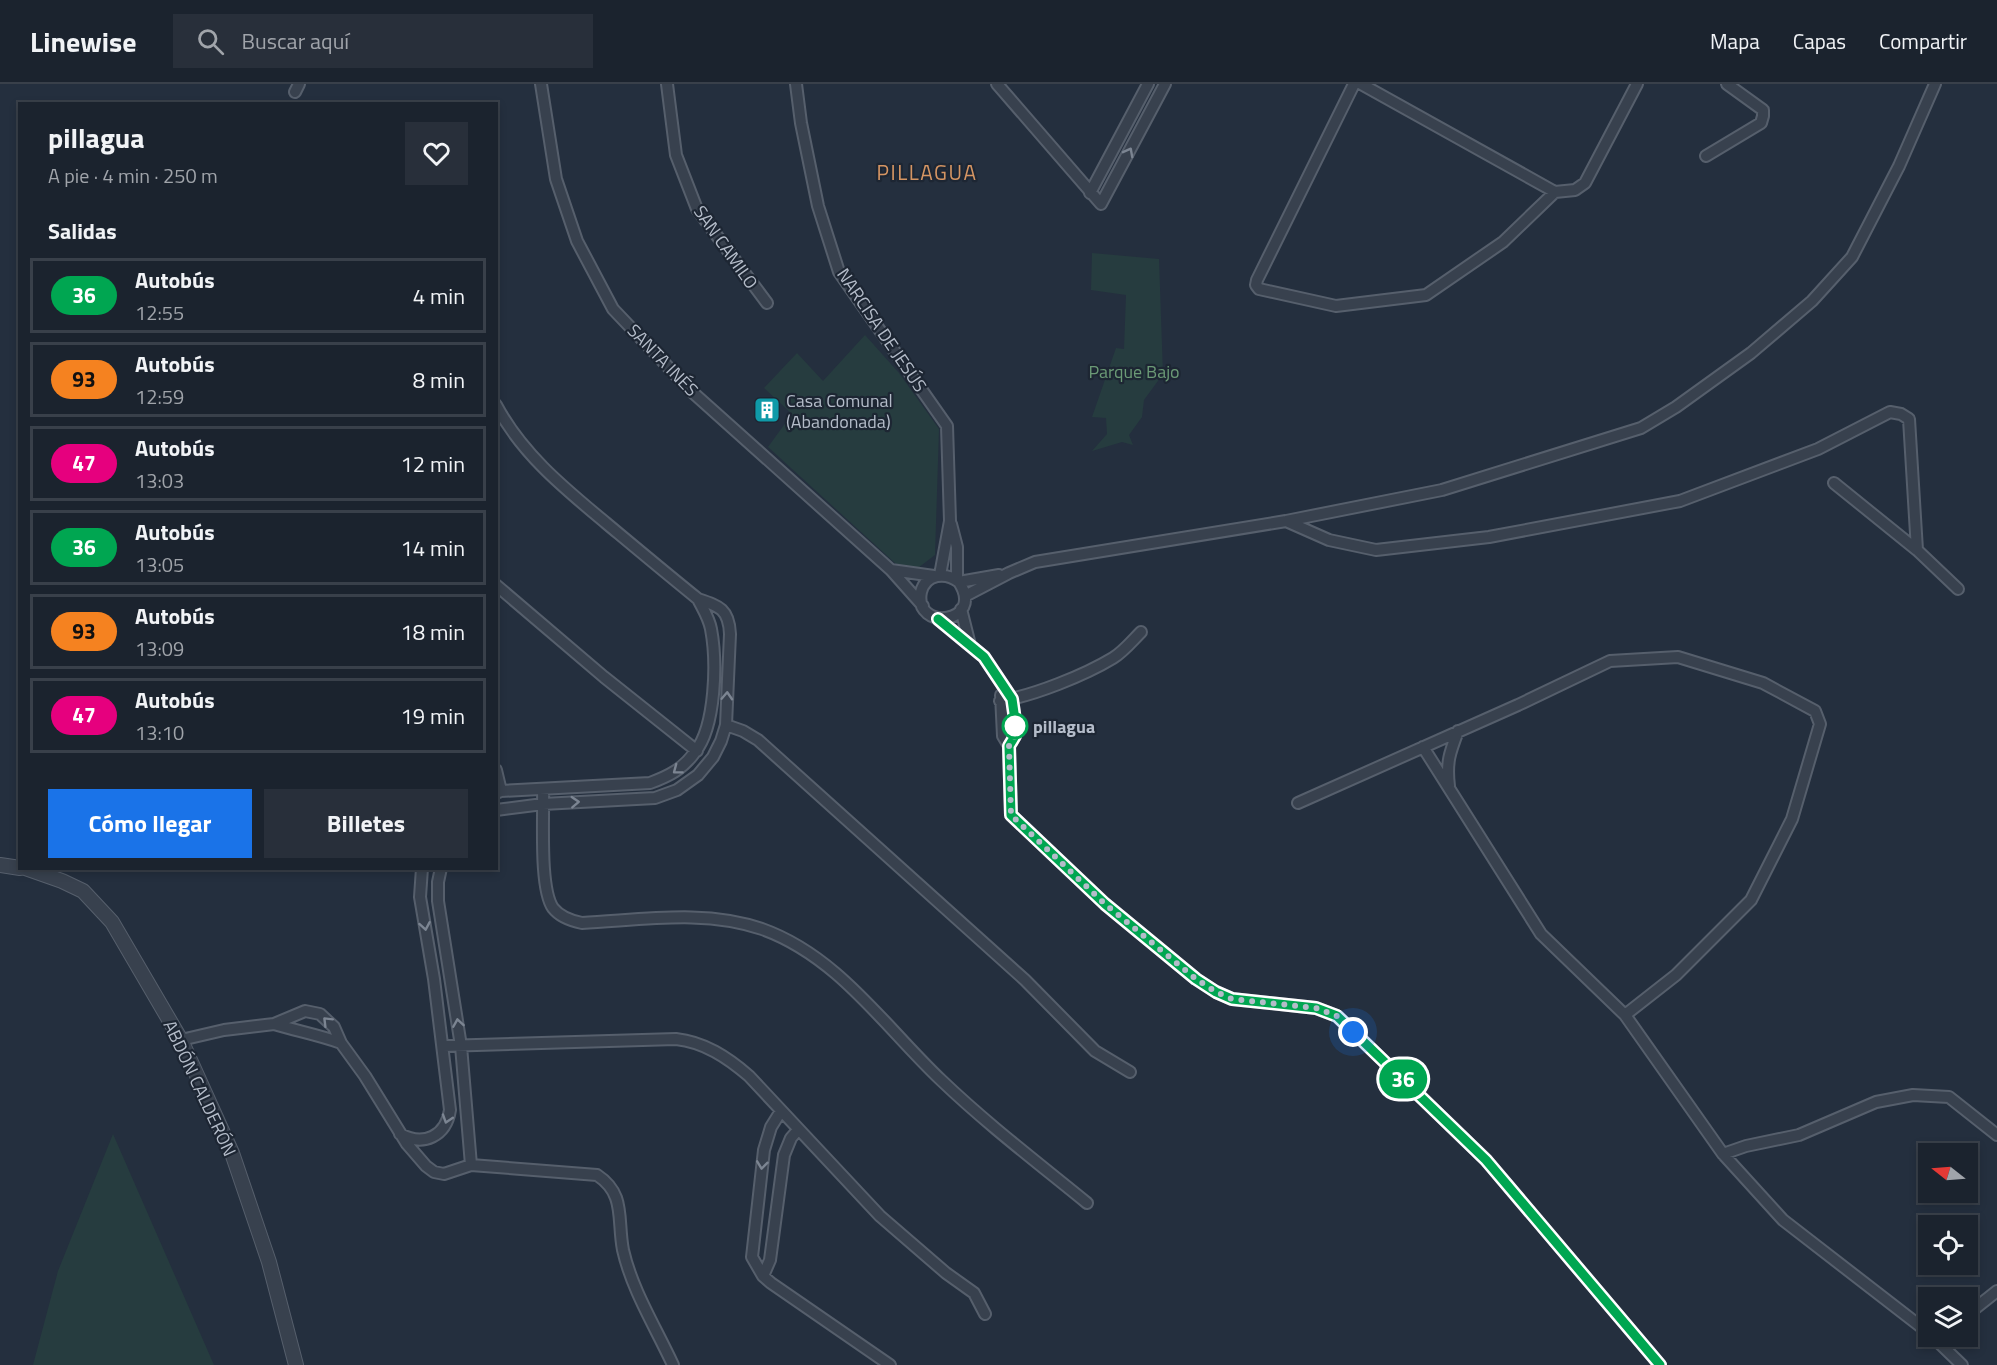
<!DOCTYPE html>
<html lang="es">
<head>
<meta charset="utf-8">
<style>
	body { margin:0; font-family:"Titillium Web",sans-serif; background:#282f3a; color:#f1f3f6; height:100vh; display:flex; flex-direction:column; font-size:22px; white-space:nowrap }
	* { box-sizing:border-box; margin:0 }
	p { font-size:20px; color:#a0a4aa }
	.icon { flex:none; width:33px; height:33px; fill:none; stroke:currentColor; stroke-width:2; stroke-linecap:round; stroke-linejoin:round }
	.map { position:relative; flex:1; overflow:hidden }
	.side { position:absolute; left:18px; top:18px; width:480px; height:768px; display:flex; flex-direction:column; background:#1b232e; border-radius:0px; box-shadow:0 3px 9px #0003,0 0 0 2px #39404a }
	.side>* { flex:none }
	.badge { padding:0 12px; border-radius:20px; font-size:21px; line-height:39px }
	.needle { width:39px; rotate:287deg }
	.controls { position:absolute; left:1918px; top:1059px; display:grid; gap:12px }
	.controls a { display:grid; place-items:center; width:60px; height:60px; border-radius:0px; background:#1b232e; box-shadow:0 3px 9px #0003,0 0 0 2px #39404a; font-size:30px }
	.you { position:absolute; width:30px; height:30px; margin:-15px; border:4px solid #fff; border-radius:50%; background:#1a73e8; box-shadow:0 0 0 9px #1a73e833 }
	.map>.badge { position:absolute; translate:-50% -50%; box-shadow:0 0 0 3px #fff }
	h2 { padding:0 30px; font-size:22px; line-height:54px }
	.round { display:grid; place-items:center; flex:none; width:63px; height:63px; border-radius:0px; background:#282f3a }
	.headline { display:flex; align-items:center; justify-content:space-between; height:102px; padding:0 30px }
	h1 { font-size:28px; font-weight:700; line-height:45px }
	.action { display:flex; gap:12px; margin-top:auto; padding:12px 30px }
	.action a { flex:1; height:69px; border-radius:0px; background:#1a73e8; color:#fff; font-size:24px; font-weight:700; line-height:69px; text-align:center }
	.action a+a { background:#282f3a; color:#f1f3f6 }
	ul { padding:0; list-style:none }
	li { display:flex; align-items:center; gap:18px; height:75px; margin:0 12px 9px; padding:0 18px; border:3px solid #39404a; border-radius:0px }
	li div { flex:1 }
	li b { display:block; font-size:22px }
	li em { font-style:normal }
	li .badge { min-width:66px; font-weight:700; text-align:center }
	header { display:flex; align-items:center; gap:36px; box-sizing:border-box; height:84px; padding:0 30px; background:#1b232e; border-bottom:2px solid #39404a }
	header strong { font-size:28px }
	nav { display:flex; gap:33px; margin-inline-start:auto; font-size:21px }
	.search { width:420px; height:54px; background:#282f3a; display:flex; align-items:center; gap:15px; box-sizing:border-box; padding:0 21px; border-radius:0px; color:#a0a4aa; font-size:22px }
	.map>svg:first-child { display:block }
</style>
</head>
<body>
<header>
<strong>Linewise</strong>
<div class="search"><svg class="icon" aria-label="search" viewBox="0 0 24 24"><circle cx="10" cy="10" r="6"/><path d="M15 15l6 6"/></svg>Buscar aquí</div>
<nav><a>Mapa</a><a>Capas</a><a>Compartir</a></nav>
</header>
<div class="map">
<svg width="1997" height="1281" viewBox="0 0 1997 1281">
	<rect width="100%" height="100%" fill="#242f3e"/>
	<path fill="#263c3f" d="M1092,169L1159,175L1163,290L1144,316L1142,333L1129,351L1133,361L1122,358L1092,367L1107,350L1106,334L1092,333L1116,264L1124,265L1126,211L1091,206Z
		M865,251L899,289L939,345L935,471L914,487L895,479L768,363L792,330L764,304L797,269L823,297Z
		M113,1050L214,1281H33L58,1187Z"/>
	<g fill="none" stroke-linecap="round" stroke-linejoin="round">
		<defs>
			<path id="minor" d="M541,0L556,95L577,157L613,225L690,306L891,486L923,522
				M667,0L676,71L697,125L767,219
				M796,0L801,39L818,122L839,188L947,342L950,437L940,491
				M997,0L1101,120L1165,0
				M1354,0L1257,196L1256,201L1259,205L1336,222L1426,211L1503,158L1555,108
				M1361,0L1555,108L1575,106L1585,99L1637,0
				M295,8L299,0
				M1706,72L1761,39L1763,32V26L1727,0
				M1090,109L1148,0
				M496,321C522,370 564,404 606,439C636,464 667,490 698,515C703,525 709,534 711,545C717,577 716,642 695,668C683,685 669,692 650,699L501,707L496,709
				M1834,399L1917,466L1958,505
				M1286,437L1329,456L1376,466L1489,453L1680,417L1818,365L1890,328L1901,330L1909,335L1917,466
				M951,440L957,463V495
				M891,486L934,492
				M959,498C986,540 913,548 921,508C926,489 946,488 959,498L999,491
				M496,501L604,593L697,667
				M965,512L1009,489L1035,478L1286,437L1442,406L1641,344L1676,323L1751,269L1812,217L1852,173L1899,82L1935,0
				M961,525L970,561
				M938,535L984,573L1012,615L1015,636V652L1009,662L1011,731L1105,820L1196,895L1216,908L1232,915L1316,924L1337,932L1486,1076L1660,1281
				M1001,611L1003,652L1009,662
				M1000,617C1033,612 1085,591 1113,574C1123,568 1132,557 1141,548
				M726,641L743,647L758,656L1025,896L1095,967L1130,988
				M1423,663L1541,850L1625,931L1723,1070L1783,1136L1929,1249
				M496,686L501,707
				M1449,702C1446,678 1450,668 1458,647
				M543,706C544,732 539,804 553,824C560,833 572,837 582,839C642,836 705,825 762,845C838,872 885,943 941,996C987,1040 1038,1079 1087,1119
				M1298,719L1518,621L1610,577L1678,573L1763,599L1815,627L1820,640L1792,735L1751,816L1676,891L1625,931
				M496,726L543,720L655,714L677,706L698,691L713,673L721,657L726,641L730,550C729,525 719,522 698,515
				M441,784L438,798V817L461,962L471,1081
				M274,940C297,947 319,951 341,959
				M181,956L224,946L274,940L305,927L320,930L334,943L341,959L365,992L407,1060L426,1082L434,1088L444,1090L471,1081L597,1091C626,1110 617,1135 623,1166C632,1206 656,1244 673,1281
				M443,962L676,955C704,958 727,973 749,992L880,1132L946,1189L974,1209L985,1230
				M781,1027L771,1043L764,1066L752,1173L763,1192L771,1199L890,1281
				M400,1050C424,1063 446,1052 450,1026L434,895L420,813L422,784
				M1723,1070L1746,1062L1799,1051L1876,1018L1913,1011L1949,1013L1997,1051
				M763,1192L770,1176L784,1071L791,1054L798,1046
				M1968,1230L1997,1207
				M1932,1252L1962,1281"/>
			<path id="tertiary" d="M0,781L20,784
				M25,784L62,797L83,807L112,838L181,956L232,1069L269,1178L296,1281"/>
		</defs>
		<use href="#minor" stroke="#565f6c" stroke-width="14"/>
		<use href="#tertiary" stroke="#565f6c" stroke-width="16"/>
		<use href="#minor" stroke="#38414e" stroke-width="10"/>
		<use href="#tertiary" stroke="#38414e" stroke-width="14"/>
	</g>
	<defs><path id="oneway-chevron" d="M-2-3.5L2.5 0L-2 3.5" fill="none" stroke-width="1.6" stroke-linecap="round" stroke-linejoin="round" transform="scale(1.5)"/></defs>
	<g stroke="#7c8592">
		<use href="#oneway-chevron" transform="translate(1129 68) rotate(-62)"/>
		<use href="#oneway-chevron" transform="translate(727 612) rotate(-87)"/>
		<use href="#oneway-chevron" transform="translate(677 686) rotate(143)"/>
		<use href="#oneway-chevron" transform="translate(575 718) rotate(-3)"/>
		<use href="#oneway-chevron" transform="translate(425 842) rotate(80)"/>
		<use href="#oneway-chevron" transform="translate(327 937) rotate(-135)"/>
		<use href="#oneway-chevron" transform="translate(458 939) rotate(-99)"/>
		<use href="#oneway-chevron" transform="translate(447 1035) rotate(108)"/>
		<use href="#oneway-chevron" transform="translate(762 1081) rotate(97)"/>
	</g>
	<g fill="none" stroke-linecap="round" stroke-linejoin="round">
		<defs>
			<path id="line" d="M938,535L984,573L1012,615L1015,636V652L1009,662L1011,731L1105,820L1196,895L1216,908L1232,915L1316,924L1337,932L1486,1076L1660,1281"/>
		</defs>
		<use href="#line" stroke="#fff" stroke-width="14"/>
		<use href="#line" stroke="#00a651" stroke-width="9"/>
		<path stroke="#b4bcc9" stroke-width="6" stroke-dasharray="0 10.8" d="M1015,642V652L1009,662L1011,731L1105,820L1196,895L1216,908L1232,915L1316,924L1337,932L1353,948"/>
	</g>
	<defs>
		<symbol id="building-square" viewBox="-11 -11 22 22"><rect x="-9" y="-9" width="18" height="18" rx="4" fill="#0f9aa8" stroke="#1d2633"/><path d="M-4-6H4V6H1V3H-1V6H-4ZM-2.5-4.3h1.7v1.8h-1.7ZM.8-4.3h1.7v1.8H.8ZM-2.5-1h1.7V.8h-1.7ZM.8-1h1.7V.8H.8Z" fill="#fff"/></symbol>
	</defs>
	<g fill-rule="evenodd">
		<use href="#building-square" x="752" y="311" width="30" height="30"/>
	</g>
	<circle fill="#fff" stroke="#00a651" stroke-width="3" cx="1015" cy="642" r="12"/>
	<g text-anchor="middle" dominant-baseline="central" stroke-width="4.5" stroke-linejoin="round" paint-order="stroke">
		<g font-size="18" fill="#b4bcc9" stroke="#1d2633">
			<text transform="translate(726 163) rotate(55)">SAN CAMILO</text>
			<text transform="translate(882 246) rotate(56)">NARCISA DE JESÚS</text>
			<text transform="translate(663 276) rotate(46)">SANTA INÉS</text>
			<text transform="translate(200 1004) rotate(65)">ABDÓN CALDERÓN</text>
		</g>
		<g font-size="18" fill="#6b9a76" stroke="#1d2633">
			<text x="1134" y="287">Parque Bajo</text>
		</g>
		<g font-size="18" fill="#b4bcc9" stroke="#1d2633" text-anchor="start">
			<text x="786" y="316">Casa Comunal<tspan x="786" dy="21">(Abandonada)</tspan></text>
		</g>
		<g font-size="18" font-weight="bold" fill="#b4bcc9" stroke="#1d2633" text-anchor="start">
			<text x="1033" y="642">pillagua</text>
		</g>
		<g font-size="21" letter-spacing="1.5" fill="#d59563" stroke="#1d2633">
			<text x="927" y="88">PILLAGUA</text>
		</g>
	</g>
</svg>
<div class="controls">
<a><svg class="needle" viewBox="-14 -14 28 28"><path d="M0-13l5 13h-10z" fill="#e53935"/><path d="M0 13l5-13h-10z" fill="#a0a4aa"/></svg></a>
<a><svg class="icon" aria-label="locate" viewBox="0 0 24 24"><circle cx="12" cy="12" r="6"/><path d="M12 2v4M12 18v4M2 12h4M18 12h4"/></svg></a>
<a><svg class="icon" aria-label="layers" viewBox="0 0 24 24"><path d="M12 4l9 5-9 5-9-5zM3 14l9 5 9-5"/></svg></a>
</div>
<div class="you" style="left:1353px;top:948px"></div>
<b class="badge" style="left:1403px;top:995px;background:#00a651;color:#fff">36</b>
<section class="side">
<div class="headline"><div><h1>pillagua</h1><p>A pie · 4 min · 250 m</p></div><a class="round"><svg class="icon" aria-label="heart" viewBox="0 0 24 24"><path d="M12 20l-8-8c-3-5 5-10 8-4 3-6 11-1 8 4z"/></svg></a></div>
<h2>Salidas</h2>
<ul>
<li><span class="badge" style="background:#00a651;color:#fff">36</span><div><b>Autobús</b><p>12:55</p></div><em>4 min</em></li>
<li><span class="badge" style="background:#f58220;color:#111">93</span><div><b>Autobús</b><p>12:59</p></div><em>8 min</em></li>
<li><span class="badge" style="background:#e6007e;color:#fff">47</span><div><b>Autobús</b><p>13:03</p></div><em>12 min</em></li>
<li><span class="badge" style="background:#00a651;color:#fff">36</span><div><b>Autobús</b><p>13:05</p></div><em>14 min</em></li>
<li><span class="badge" style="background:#f58220;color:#111">93</span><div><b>Autobús</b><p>13:09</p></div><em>18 min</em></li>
<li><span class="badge" style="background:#e6007e;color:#fff">47</span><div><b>Autobús</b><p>13:10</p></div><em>19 min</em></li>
</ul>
<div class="action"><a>Cómo llegar</a><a>Billetes</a></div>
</section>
</div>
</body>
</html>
